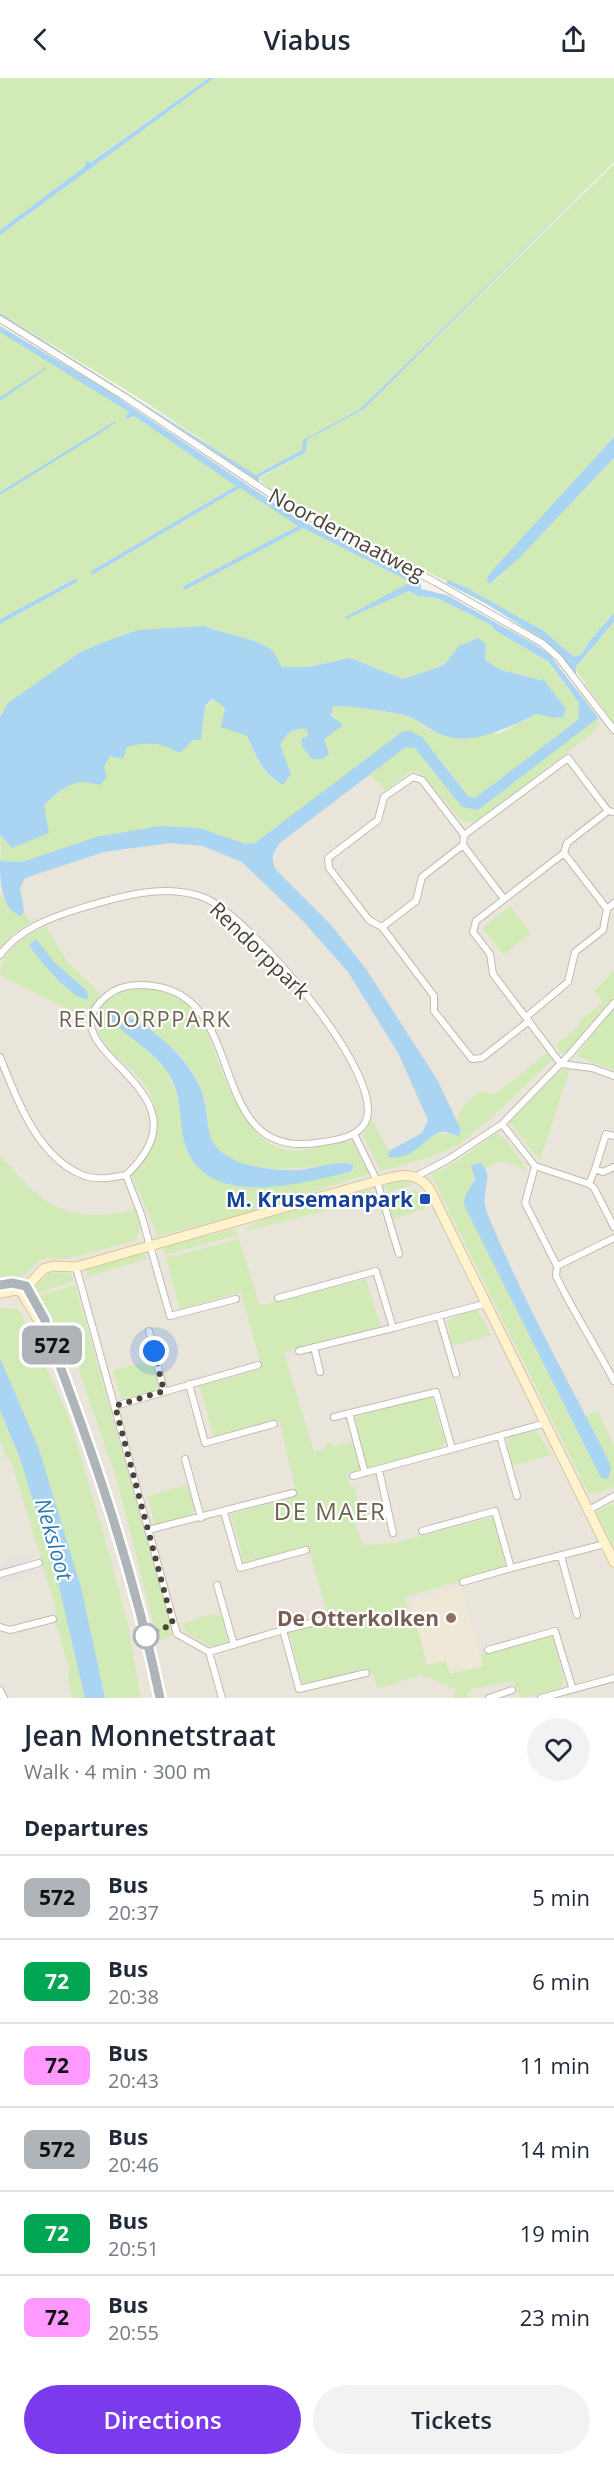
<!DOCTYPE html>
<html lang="en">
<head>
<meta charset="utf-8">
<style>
	body { margin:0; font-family:"Open Sans",sans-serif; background:#f2f2f3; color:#1f2937; height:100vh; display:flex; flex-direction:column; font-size:22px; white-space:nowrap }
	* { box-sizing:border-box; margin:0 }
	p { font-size:20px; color:#747a83 }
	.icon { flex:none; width:33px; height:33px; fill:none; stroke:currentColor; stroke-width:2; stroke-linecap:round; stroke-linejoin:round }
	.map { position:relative; height:1620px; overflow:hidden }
	.drawer { display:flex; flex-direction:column; background:#fff; flex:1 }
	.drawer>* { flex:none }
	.badge { padding:0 12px; border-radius:9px; font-size:21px; line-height:39px }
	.you { position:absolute; width:30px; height:30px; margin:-15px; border:4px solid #fff; border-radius:50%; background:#1a73e8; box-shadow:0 0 0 9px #1a73e833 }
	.map>.badge { position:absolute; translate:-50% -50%; box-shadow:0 0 0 3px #fff }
	h2 { padding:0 24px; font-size:22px; line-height:54px }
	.round { display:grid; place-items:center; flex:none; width:63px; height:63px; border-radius:32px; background:#f2f2f3 }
	.headline { display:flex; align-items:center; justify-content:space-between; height:102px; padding:0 24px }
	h1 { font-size:28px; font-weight:600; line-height:45px }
	.button { display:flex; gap:12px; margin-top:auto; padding:12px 24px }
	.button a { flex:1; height:69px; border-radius:36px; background:#7c3aed; color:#fff; font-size:24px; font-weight:600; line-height:69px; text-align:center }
	.button a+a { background:#f2f2f3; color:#1f2937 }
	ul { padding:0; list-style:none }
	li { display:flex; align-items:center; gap:18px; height:84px; padding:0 24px; border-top:2px solid #e0e1e3 }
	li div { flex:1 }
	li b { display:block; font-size:22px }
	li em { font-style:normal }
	li .badge { min-width:66px; font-weight:700; text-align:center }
	header { display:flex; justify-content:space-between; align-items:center; height:78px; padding:0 24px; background:#fff; font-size:27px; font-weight:600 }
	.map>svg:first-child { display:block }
</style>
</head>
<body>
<header><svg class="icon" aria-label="back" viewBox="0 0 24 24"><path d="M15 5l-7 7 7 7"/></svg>Viabus<svg class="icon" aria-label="share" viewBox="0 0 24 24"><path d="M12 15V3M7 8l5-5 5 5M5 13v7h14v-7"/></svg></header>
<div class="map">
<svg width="614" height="1620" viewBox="0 0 614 1620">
	<rect width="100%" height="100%" fill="#f6f3ec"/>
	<path fill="#eae5da" d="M600,594L614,614V1620H0V771L437,625L478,681Z"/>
	<path fill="#efe8d6" d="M461,1509L483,1588L450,1596L427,1587L410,1523Z"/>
	<path fill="#d2eab5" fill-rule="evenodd" d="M0,0H209L90,84H85L84,89L0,152Z
		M214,0H614V84L360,331L303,362L302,372L256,398L139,320L0,235V157Z
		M614,86V359L486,502L490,506L499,499L614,380V535L588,565L582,576L574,579L544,553L457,505L446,503C417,489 267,419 259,400L305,375L308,361L364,331Z
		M0,248L129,334L125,339L127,341L134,338L237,408L91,493L92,497L240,410L299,448L182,509L185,512L303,450L412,504L345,539L409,513L418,518L437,520L491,547L496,553L549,584L579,626L578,642L475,720L468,718C455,701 424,652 403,653L256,765L246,766L199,750L96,759L22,784L1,783L0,757L12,770L48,755L44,727L68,707L83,702L104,689L110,677L127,669L140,665L165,667L214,621L225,630L233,652L247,658C255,679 262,696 282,707L290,696L279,667C286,656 292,649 306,651L308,658L303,670L312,681L326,668L323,661L337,641L331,636L332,628L349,627L409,638L431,653L499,655L537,636L553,640L563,639L566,631L545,603L501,592L485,582L486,566L459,568L444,587L403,601L350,580L308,589H282C279,584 276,576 272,572C260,561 220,555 204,548L38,605L8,625L0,639V546L77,504L75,500L0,541V417L116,344L0,414Z
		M614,544V645L575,591Z
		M598,640V647L591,656L477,743L468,745L461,742L420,694L411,693L385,712L371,696L406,669L415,670L462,729L478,732Z
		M0,817L18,838L24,833L31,845L18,852L0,870Z
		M510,828L531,855L504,877L482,850Z
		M46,848L68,885L100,915L88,941L0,897C0,871 26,858 46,848ZM36,861L54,885L87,913L77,918L29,867Z
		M614,893V919L568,974L562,975L555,967L580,947L579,943L603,924L594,913Z
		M128,910C160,909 185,917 203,944C221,986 239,1069 294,1073C314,1074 335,1060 353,1064L369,1096L235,1138L158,1158L132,1097C143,1077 156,1074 157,1049C157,1033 153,1019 144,1005C129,985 79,957 102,928C110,919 117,915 128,910ZM116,932C155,950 194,980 206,1024C209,1038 204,1051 212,1064C235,1102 308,1090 345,1084L350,1094L281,1108H238L218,1101L185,1066L178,1020L168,995L111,933Z
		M614,931V992L576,978L601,944Z
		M547,975L552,982L490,1041L458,1067L428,1080L381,1093L363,1058L372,1042L389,1073V1079C408,1069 434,1049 456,1058C457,1034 461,1026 481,1013L494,1017Z
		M570,991L540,1082L509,1044L561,992Z
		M496,1055L507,1063L528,1093L502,1083L485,1090L483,1087L475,1097L464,1127L601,1400L607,1379L586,1338L598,1332L614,1368V1408L597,1416L595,1413L589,1416L431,1096L455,1085Z
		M0,1076C39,1126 69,1149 135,1131C139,1144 143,1152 134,1163L66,1181L47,1180L38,1183L23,1198L0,1201Z
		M403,1102L412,1103L413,1107L389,1114L384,1109L391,1104Z
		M368,1112L372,1114L374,1120L246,1153C249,1138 349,1117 368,1112Z
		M416,1112L426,1130L391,1142L385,1121Z
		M235,1151L239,1157L164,1177L163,1169L166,1168Z
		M239,1161L260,1228L366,1201L381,1250L306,1267L284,1275L314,1374L326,1371L325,1366L331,1364L333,1369L359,1362L356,1351L350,1353L347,1342L422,1320H432L445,1364L440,1371L347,1395L350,1408H354L362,1439L354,1442L363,1467L394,1465L493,1439L506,1490L405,1519L411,1549L417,1548L427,1587L446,1583L450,1596L483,1588L481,1577L552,1557L564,1602L559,1612L521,1620L513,1603L473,1611L468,1614L467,1620H454L456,1611L421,1597L377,1611L373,1596L367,1590L303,1607L289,1555L330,1544L308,1469L244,1485L231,1436L297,1418L279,1341L214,1359L200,1308L262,1291L241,1214L180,1231L166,1180Z
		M139,1174L146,1177L147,1181L87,1199V1189Z
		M50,1194L71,1195L74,1203L38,1215L36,1207Z
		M75,1207L173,1554L171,1558L158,1563L116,1399L69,1264L55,1256L39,1218Z
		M0,1230L17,1231L21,1235L69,1339L112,1485L128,1548L141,1620H105L81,1509L39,1371L0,1280Z
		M472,1232H477L491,1257L452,1268L447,1242Z
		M154,1282L160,1306L157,1312L121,1321L113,1292Z
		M0,1332C39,1425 65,1522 85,1620H73L68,1603L69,1589L56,1545L55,1528L11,1382L6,1380L0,1361Z
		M536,1352L551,1377L512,1388L507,1361Z
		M187,1407L195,1431L191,1438L155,1447L147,1418Z
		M614,1425V1469L596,1434Z
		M213,1536L222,1539L228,1564L226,1566L212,1569L185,1554L183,1545Z"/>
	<path fill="#e5e3e0" d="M32,1474L37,1496L0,1506V1483Z"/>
	<path fill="#a9d4f2" d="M209,0H214L0,157V152L84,89L86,83L91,84Z
		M614,84L364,331L308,361L305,375L259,399V404L176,348L0,238V235L256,397L302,372L303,362L360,331Z
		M0,248L102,309L298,441L421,502V511L447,517L536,567L550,577L598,640L478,732L462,729L415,670L406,669L281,764C273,773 270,781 276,792L332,848L366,891L438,1003L461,1052L459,1058C453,1057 446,1052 440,1054C424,1059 415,1083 388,1079L389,1073L422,1055L428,1042L398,975L348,894L304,844L242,784L203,768L170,765L104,774L25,800L20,810L24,833L21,838C0,832 0,799 0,780L1,783L22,784L96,759L160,748L199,750L246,766L255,765L403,653H410L422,659L468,718L475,720L578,642L579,625L549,584L496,553L491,547L437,520L418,518L409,513L346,541L345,539L411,504L303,450L185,512L182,509L298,448L240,410L92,497L91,493L236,408L134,338L127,341L125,339L129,334L0,254Z
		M47,289L46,291L0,323V319Z
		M115,343L116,344L102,354L0,417V414Z
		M614,359V380L611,383L519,480L490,506L486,502L491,494Z
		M76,500L77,504L0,546V541Z
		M448,502L463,508L544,553L574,579L582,576L588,565L614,535V544L576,589V596L547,564L485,525L446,505Z
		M204,548C220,555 260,561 272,572C276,576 279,584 282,589H308L350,580L403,601L444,587L459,568L478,560L486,566L485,582L501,592L545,603L566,631L563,639L553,640L537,636C514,647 477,666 450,659C434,656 424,645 410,639C398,634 345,627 333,628L331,637L343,647L324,661L329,676L322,681H312L303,670L301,661L308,658L306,651C292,649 286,656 280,667L291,696L283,707C262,695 256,679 247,658L221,649L225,630L213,621L205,628L201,662H193L180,675C163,665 146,663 127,669L123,681L110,678L104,689L107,699L100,707C72,699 64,710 44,727L49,755L12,770L0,757V639L8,625L79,575L104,564L138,552Z
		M36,861L55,885L87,913L88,921C72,923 38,880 29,867Z
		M116,932C151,949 181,971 199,1007C214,1037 197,1063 232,1081C251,1090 279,1093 299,1092C317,1091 336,1081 353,1087V1091L350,1094C303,1105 205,1133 185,1066C178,1042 183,1017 168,995C152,971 127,959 107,939V935Z
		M480,1085C495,1095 482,1112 485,1127C486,1134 490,1142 493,1149C526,1227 568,1303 607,1379L611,1391L608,1401L601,1400L464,1127L465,1118L475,1101L471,1087Z
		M0,1280L39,1371L81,1509L105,1620H85L56,1496L19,1378L0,1332Z"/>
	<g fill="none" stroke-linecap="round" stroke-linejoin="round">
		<defs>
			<path id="street" d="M0,241L125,319L293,431L435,504L542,565L559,580L614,652
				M463,767L504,821
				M564,775L607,831
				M382,849L416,823L422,799L463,767L464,757
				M0,877C18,852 49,840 78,831C117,819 165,804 205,820C247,837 390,999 365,1045C357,1059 337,1062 323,1064C202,1087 252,921 154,908C139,906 120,907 108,917C36,973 221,1009 126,1097C111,1100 95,1103 80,1096C37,1077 16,1020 0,979
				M526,939L568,904L575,874L603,852L607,831L614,825
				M529,943L482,980L472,981L434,933V918L382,849L369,842L329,790L328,780L378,742L384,719L413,699L422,702L464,757L568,680L608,733L614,734
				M561,986L493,896L490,876L473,854L476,843L564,775L567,765L608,733
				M561,986L592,990L614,998
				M502,1046L535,1088L589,1106
				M354,1056L377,1103L399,1176
				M614,1058L606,1056L595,1091L603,1094L614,1089
				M535,1088L525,1125L557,1188L556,1198C574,1235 595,1267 614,1303
				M595,1091L589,1106L594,1110L614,1149
				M126,1097L141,1136L170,1238L236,1221
				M417,1098L449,1081L502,1046L570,976L614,925
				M557,1188L614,1160
				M76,1189L177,1556L209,1574L283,1552L299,1611L366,1595
				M278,1220L376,1193L393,1250L484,1226
				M439,1238L456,1296
				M149,1253L164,1313
				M314,1269L320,1294
				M299,1273L393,1250
				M189,1306L205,1365L274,1346
				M115,1328L258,1287
				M349,1335L365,1395
				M334,1339L436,1314L452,1371L546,1345
				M500,1358L517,1418
				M185,1381L201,1440
				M379,1392L393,1455
				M353,1398L452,1371
				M587,1433L614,1418
				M224,1434L240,1490L306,1472
				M367,1440L388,1435
				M148,1452L293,1415
				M422,1453L495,1433L511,1490L605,1466
				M561,1478L577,1537
				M0,1496L39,1485
				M463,1504L511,1490
				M217,1507L234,1567
				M0,1549L10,1552L53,1541
				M283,1552L327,1541
				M488,1572L555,1553L572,1609
				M209,1574L222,1620
				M0,1612L4,1620
				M489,1620L512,1612
				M541,1620L614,1600"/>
			<path id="secondary" d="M0,1207L12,1205L26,1208
				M26,1208L45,1242L47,1254C93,1373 134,1495 160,1620
				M0,1215L17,1212L22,1215
				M22,1215L43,1191L53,1188L76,1189L377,1103C398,1098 414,1091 429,1110L614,1484
				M22,1215L43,1250"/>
		</defs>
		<use href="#street" stroke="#c2bbae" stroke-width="8"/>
		<use href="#secondary" stroke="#d6c79b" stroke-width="11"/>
		<use href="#street" stroke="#fff" stroke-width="6"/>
		<use href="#secondary" stroke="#fff3cd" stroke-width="9"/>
	</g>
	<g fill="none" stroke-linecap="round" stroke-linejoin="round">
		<defs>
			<path id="line" d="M0,1207L12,1205L26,1208L45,1242L47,1254C93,1373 134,1494 160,1620"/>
		</defs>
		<use href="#line" stroke="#fff" stroke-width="14"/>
		<use href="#line" stroke="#afb4b9" stroke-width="9"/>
		<path stroke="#4b4439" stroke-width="6" stroke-dasharray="0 10.8" d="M146,1558L173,1546L115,1328L164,1313L154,1273"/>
	</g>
	<rect fill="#1a4fb4" stroke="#fff" stroke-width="2" x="419" y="1115" width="12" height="12" rx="3"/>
	<circle fill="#8d6e63" stroke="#fff" stroke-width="2" cx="451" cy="1540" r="6"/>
	<circle fill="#fff" stroke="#afb4b9" stroke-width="3" cx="146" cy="1558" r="12"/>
	<g text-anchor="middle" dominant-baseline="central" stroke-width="4.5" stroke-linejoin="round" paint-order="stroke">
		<g font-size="21" fill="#4b4439" stroke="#fff">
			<text transform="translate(347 456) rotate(28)">Noordermaatweg</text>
			<text transform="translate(260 872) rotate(44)">Rendorppark</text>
		</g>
		<g font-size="21" font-weight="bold" fill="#164399" stroke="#fff" text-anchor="end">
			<text x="413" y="1121">M. Krusemanpark</text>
		</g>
		<g font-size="21" font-weight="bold" fill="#785e54" stroke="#fff" text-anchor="end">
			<text x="439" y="1540">De Otterkolken</text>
		</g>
		<g font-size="22" letter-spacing="1.5" fill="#6e6250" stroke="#fff">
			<text x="145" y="940">RENDORPPARK</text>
		</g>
		<g font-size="22" font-style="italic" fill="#2e7ab2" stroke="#fff">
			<text transform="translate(55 1461) rotate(74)">Neksloot</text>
		</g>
		<g font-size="24" letter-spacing="1.5" fill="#6e6250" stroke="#fff">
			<text x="330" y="1432">DE MAER</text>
		</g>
	</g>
</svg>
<div class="you" style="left:154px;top:1273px"></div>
<b class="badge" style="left:52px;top:1267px;background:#afb4b9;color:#111">572</b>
</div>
<section class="drawer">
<div class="headline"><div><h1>Jean Monnetstraat</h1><p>Walk · 4 min · 300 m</p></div><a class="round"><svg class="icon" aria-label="heart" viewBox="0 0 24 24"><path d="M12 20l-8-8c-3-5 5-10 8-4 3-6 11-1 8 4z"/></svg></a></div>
<h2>Departures</h2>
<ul>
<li><span class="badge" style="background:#afb4b9;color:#111">572</span><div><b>Bus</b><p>20:37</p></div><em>5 min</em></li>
<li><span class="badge" style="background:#00a651;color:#fff">72</span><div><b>Bus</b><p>20:38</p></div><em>6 min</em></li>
<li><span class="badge" style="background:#f9f;color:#111">72</span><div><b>Bus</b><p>20:43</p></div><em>11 min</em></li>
<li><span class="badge" style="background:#afb4b9;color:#111">572</span><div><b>Bus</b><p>20:46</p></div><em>14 min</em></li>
<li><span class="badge" style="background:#00a651;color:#fff">72</span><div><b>Bus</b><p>20:51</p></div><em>19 min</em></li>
<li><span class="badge" style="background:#f9f;color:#111">72</span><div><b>Bus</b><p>20:55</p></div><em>23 min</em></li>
</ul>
<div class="button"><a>Directions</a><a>Tickets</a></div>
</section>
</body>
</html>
